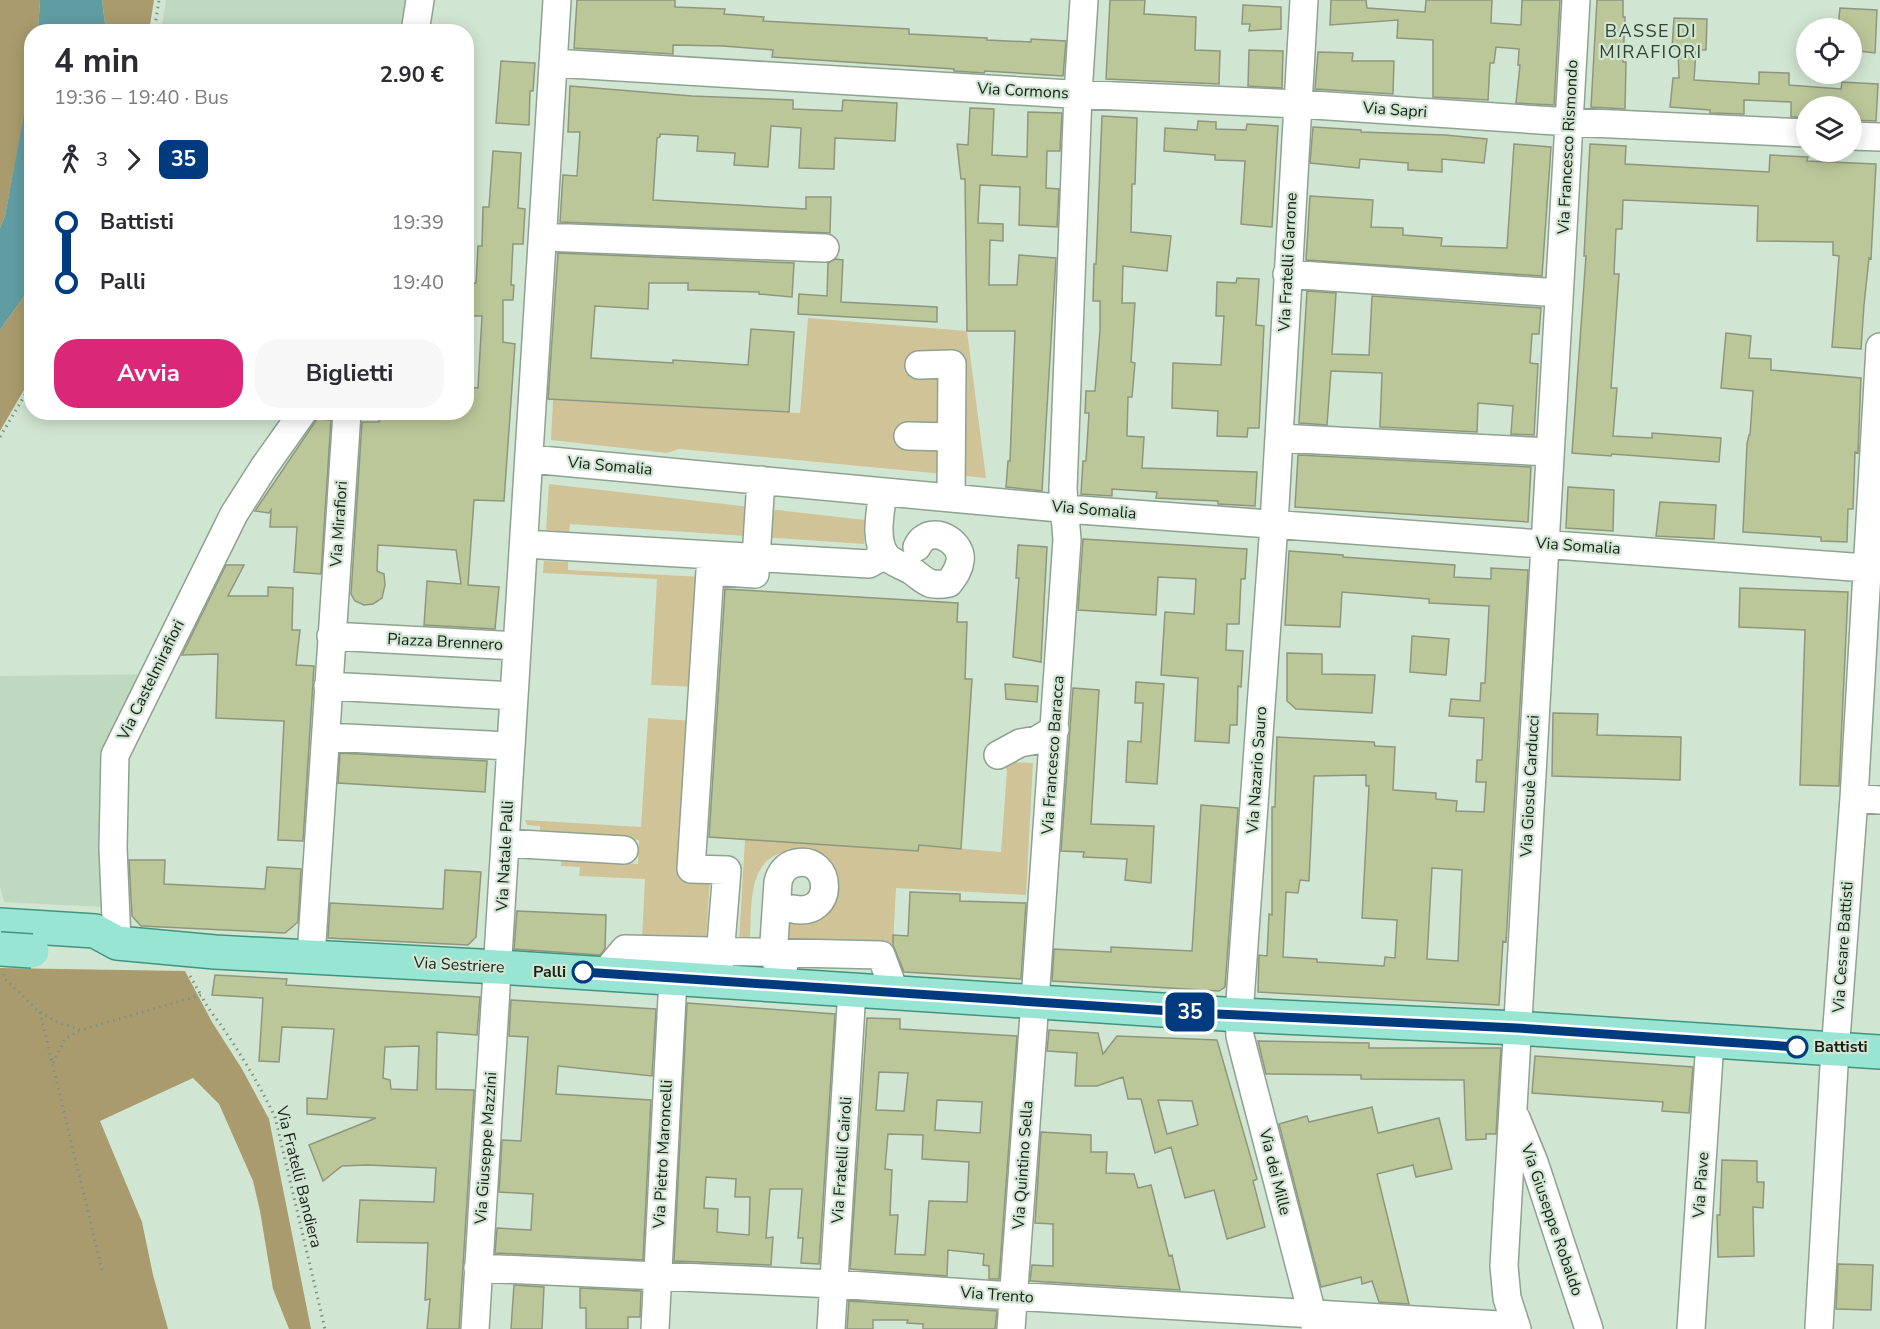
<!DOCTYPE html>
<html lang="it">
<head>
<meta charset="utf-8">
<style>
	body { margin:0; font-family:"Nunito Sans",sans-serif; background:#f7f7f7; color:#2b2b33; height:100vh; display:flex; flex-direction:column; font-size:22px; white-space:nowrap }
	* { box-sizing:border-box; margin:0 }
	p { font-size:20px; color:#7c7c81 }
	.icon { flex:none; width:33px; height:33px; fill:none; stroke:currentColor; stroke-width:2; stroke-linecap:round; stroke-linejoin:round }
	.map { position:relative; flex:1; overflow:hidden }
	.sheet { position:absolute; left:24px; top:24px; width:450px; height:396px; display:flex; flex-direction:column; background:#fff; border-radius:24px; box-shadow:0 3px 15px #0003 }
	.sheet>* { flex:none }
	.badge { padding:0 12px; border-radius:9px; font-size:21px; line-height:39px }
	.tools { position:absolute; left:1796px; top:18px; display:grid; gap:12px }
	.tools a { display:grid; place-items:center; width:66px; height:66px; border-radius:50%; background:#fff; box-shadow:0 3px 15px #0003; font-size:30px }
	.map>.badge { position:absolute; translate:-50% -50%; box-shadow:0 0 0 3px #fff }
	.legs { display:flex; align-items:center; gap:9px; height:66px; padding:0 30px; font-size:20px }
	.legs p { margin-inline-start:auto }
	.headline { display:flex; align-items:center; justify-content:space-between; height:102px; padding:0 30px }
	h1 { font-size:33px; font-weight:700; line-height:45px }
	.cta { display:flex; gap:12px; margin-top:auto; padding:12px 30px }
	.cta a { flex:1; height:69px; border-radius:24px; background:#db2777; color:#fff; font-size:24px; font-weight:700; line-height:69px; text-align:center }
	.cta a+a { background:#f7f7f7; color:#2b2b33 }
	ul { padding:0 30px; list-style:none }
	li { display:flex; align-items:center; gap:21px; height:60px; font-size:22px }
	li i { display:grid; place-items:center; width:9px; height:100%; margin:0 8px; background:currentColor }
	li i::after { content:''; width:15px; height:15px; margin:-8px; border:4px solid; border-radius:50%; background:#fff }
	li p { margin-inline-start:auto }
	li:first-child i { background:linear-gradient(#0000 50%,currentColor 0) }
	li:last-child i { background:linear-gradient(currentColor 50%,#0000 0) }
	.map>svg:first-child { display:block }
</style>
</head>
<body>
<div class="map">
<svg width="1880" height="1329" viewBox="0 0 1880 1329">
	<rect width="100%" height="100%" fill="#d1e6d2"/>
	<path fill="#bfd9c1" d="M166,0H411L406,31L161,32Z
		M150,674L109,759L103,907L4,902L0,887V676Z"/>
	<path fill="#d1c398" d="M808,318L967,331L986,478L679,449L667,453L551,440L553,400L800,413Z
		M549,484L865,520L864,544L570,524L569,532L546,530Z
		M544,561L568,562V570L703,577L697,687L651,685L657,579L543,573Z
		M648,718L694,721L686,875L710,877L706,941L642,938L645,879L579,876L580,867L561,866L562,858L638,864L639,840L540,833V826L527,825L525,820L641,827Z
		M1010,762L1033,763L1026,895L896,888L893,945L778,940V922H792L821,911L804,853C798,852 790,850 785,852C746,860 752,910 750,941H739L745,839L918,851L919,845L1001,852L1007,771L1005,765Z"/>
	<path fill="#aa9b6e" d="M0,0H40L38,31L32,32V77L5,216L0,228Z
		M102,0H154L149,31H106Z
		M31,286V378L0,431V330Z
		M0,968L185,971L212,1022L242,1069L269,1119L311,1329H289L273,1289L260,1211L253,1181L219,1104L193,1078L100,1121L142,1222L153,1275L168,1329H0Z"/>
	<path fill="#609da3" d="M40,0H102L106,31H38Z
		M31,77V286L0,330V228L5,216Z"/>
	<path fill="#bbc799" stroke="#8f967e" stroke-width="1.5" fill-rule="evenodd" d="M577,0H675V7L725,9L724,14L764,17L763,21L909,29V34L987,38V40L1031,42V39L1066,41L1063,76L985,71L984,73L954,71V69L772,57L773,50L723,46L673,45V54L574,48Z
		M1110,0H1145L1144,14L1196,17L1195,50L1220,51L1219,84L1106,79Z
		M1331,0H1366L1367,8L1425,12L1426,0H1492L1491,23L1521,25L1522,0H1560L1554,105L1516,103L1520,65H1518L1519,49L1496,47L1494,63H1490L1488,100L1433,97V40L1397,38L1398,20L1330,25Z
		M1597,0H1623V17H1625L1623,62H1626L1625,109L1591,107Z
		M1243,5L1281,7V29L1249,31L1250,24H1242Z
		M1840,8L1877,10L1875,53L1851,50V28H1838Z
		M1674,18L1707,19L1706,50H1696L1694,80L1759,84V72L1789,73V85L1841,89L1842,82L1878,84L1876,121L1851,120V106H1806V117H1791V102L1744,100V114L1710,113V110L1670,107L1673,78H1679L1678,49L1672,48Z
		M1249,50L1283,51L1282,88L1248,86Z
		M1318,52L1353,53L1352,61H1394L1393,94L1315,89Z
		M501,61L535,63L533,91H530L529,125L496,123Z
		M570,86L692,96L793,100V109L842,111L843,100L897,103L895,141L835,138L834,169L799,168L801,128L771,126L768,167L734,165L735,153L697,151L698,136L660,134V137L657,138L653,200L806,209V197H831L830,233L560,222L563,175L577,176L580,132H568Z
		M970,108L994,109L992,155L1027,157L1028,112L1062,113L1060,151H1047L1046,188L1059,189L1057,227L1019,225L1020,187L980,185L978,223L1003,224V241L990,240L989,285H1017L1019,255L1056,258L1042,491L1006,487L1008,461H1010L1015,331H967L965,179H961L957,144L968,145Z
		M1102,116L1137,118L1135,184H1132L1131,232L1171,236L1167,271L1123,266L1122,303H1135L1131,362L1135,363L1132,397H1128L1127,436L1144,437L1142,468L1257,472L1255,506L1218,504V501L1156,498L1157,492L1112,489V496L1081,494L1083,461H1086L1089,413H1085L1086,391H1095L1100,330V301H1093L1094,264H1096Z
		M1198,121L1216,122V129L1246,130L1247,124L1278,126L1272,227L1241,224L1245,161L1215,160V155L1164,151L1165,128L1197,130Z
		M1313,127L1361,130V132L1445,135L1487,139L1484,163L1442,159V172L1408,170V163L1360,159L1359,168L1310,163Z
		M1514,144L1551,147L1542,276L1306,260L1310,196L1373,200L1371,227L1403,228V235L1442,238L1441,246L1507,248Z
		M1590,144L1626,146L1625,164L1769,172L1770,155L1808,157L1807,161L1876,164L1871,259L1869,258L1864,305L1861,349L1832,347L1839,256L1833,255V242L1757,241L1758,206L1623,200L1622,229H1616L1614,274H1619L1611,388H1617L1613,436L1652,438V433L1721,438L1719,462L1612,454L1611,456L1572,453L1586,256H1584Z
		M493,151L521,153L518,208L525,209L523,244H513L511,285H514L513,300H503V342L515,344L504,501L474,500L468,585L499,587L495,629L424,625L427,581L461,584L456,550L378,545L377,571L384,574L385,585L382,598L373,604L364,605L355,601L351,594L362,422H379L380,412H466V387L478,388L482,316H466V283H476L478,246H482L483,207H489Z
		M558,253L794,263L792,297L759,294V292L688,290V283H649L648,309L595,306L591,358L673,363V360L748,365L751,329L794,332L789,412L548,399Z
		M835,259L843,260L841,302L937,307V322L798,314L799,294L827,296L828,263Z
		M1237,278L1259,279L1256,325L1264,326L1259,428H1248L1247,437L1217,436L1218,411L1172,408L1173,363L1221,365L1224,316H1216L1217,282L1236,283Z
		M1307,291L1336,293L1332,354L1369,355L1372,296L1541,308L1539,334H1532L1530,363L1538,364L1534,435L1511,434L1513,406L1478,403L1477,432L1380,427L1382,373L1331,371L1327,425L1299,423Z
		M1726,333L1751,336L1749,358L1771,359V370L1861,378L1858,453L1855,452L1853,509H1848L1847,542L1821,541V537L1743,532L1747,444L1749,435H1750L1753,391L1721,388Z
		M317,419L331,420L321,574L294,572L297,527H270L271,510L269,513L255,511Z
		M1298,455L1531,467L1528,522L1295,507Z
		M1568,487L1614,490L1613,531L1566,528Z
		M1660,502L1716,505L1714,539L1656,536Z
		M1083,539L1247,549L1245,579H1241L1239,624H1227L1226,650L1243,651L1241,687L1238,686L1237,725H1230L1229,743L1195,741L1198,678L1161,675L1165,612L1194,614L1196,579L1158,577L1156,615L1078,610Z
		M1018,545L1047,547L1041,662L1013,657L1019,578H1016Z
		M1289,551L1343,555V557L1455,565L1454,577L1491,579V568L1528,570L1506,942L1503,941L1499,1005L1258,992L1259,955L1267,956L1269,914L1272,915V807H1275L1277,737L1374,742L1375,746L1395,747L1393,790L1436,793V799L1457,801L1456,811L1484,812L1486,782H1476L1477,760H1482L1484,718L1449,716L1451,699L1480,701L1481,683H1485L1489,606L1429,603V599L1342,592L1340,627L1285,625ZM1366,775V786H1369L1362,918L1397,920L1395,958L1385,957L1384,966L1317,962V959L1283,957L1286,892L1298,893L1300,880L1309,881L1314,776ZM1432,868L1462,870L1458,961L1427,959Z
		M226,565H244L228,596H268V587L293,588L292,630H300L296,665L314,666L303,841L278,840L284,721L216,718L218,654L182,655Z
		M1740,588L1848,592L1839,786L1800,785L1805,630L1739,627Z
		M725,589L958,603L957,622H967L965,679H972L961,849L919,845L918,851L709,837Z
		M1412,636L1449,639L1446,675L1410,672Z
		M1287,653L1322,654V674L1375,675L1372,713L1296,709L1287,701Z
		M1136,682L1164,684L1157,784L1126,782L1128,741L1141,742L1143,703H1135Z
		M1005,684L1038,686L1037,702L1006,699Z
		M1073,688L1099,690L1091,824L1154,826L1151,883L1125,880L1127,859L1083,857L1084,852L1061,851Z
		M1553,713L1598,714L1597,735L1681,737L1680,780L1552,776Z
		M340,753L487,761L485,792L338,783Z
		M1201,805L1238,808L1225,987L1219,991L1052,981L1054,949L1111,952V947L1192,951Z
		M129,860H165L164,884L265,889L267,867L301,869L298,922L285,933L141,926L132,916Z
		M445,870L481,872L476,937L468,945L328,938L330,903L443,909Z
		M910,892L960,894V901L1026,903L1021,979L904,972L893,945V935L908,936Z
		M517,911L606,915L605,949L600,955L514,949Z
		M215,975L287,979L286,985L480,997L477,1035L437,1032L436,1089L474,1090L459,1329H427L430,1299L425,1300L428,1243L357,1242L360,1200L434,1202L436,1168L367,1165L342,1166L323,1181L309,1145L376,1118L307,1114V1098L327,1099L334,1029L282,1027L279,1062L259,1061L263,998L212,995ZM419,1046L417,1090L391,1089L390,1080L383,1078L385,1047Z
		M511,1000L656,1009L652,1076L558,1066L556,1094L651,1100L643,1260L495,1253L497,1228L531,1230L533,1194L499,1192L502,1140L521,1141L528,1037L509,1036Z
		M687,1003L835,1014L819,1264L801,1263L803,1238H798L802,1189H770L766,1238L773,1237L771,1265L674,1261ZM706,1177L736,1179L735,1197H750L749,1235L717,1232L718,1209L704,1208Z
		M867,1018L900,1019V1029L1017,1036L999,1279H989V1266L983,1265L984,1254L948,1250L947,1276L850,1269ZM879,1072L908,1073L904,1111L876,1110ZM937,1100L982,1102L980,1133L935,1130ZM888,1134L923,1135L922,1159L969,1162L967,1202L929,1201L925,1255L895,1254L898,1215H890L892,1170L885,1169Z
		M1049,1030L1098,1033L1103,1054L1117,1036L1217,1040L1257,1179L1253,1181L1265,1227L1227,1239L1214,1190L1185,1198L1171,1147L1155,1153L1141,1099H1128L1123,1077L1097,1086H1075L1077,1053L1047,1051ZM1158,1100L1192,1101L1198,1125L1167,1134Z
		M1258,1041L1369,1043V1048H1501L1496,1134H1486V1139L1466,1140L1464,1080L1361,1079V1075L1266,1074Z
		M1535,1056L1693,1067L1689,1113L1662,1111L1663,1102L1532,1093Z
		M1372,1107L1378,1133L1439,1118L1452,1169L1416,1177L1413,1165L1377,1174L1409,1304L1379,1302L1372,1281L1362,1284L1361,1277L1321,1287L1279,1124L1307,1116L1309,1122Z
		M1041,1132L1091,1135V1152H1107L1106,1173L1134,1174L1138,1188L1151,1185L1169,1256L1172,1255L1180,1290L1030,1281L1032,1265L1053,1266V1224L1035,1223Z
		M1722,1160L1757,1161V1182H1764L1763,1208L1753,1207L1754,1256L1718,1257L1717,1215H1720Z
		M1838,1264L1873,1265L1871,1310L1836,1309Z
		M514,1285L544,1287L542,1329H511Z
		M580,1288L641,1291L640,1317H628V1329H586V1308H580Z
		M849,1301L997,1311L995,1329H923V1324L907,1323L908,1320H873V1329H847Z"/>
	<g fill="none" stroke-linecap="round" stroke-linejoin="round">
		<defs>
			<path id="minor" d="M1304,0L1274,524L1239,1015L1240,1036L1245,1056L1316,1329
				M415,32L420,0
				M553,63L1070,94L1298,104L1570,122L1806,133
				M1851,136L1880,137
				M543,237L825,248
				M1287,274L1559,293
				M919,365L952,364L951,498
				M908,436L951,437
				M1279,438L1549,452
				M530,459L1080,510L1880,569
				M883,492C881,510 873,541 887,557C893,563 904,566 912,571C927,582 929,587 949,583C954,576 959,570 960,561C963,544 938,527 923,539C920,541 919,544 917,547
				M524,544L869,564L878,559L882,549
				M331,636L517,646
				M328,686L514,696
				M326,737L511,746
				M998,755L1020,743L1037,740L1055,729
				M1854,798L1880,800
				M505,843L624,850
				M117,943L113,847L115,755L234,514L264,467L303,412
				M311,957L347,412
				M784,965L773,957L778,882C780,873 786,865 796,863C833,855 836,918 793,909
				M604,974L625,949L881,955L895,993
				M718,981L727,870L691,869L710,571L755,574L761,480
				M1516,1118L1534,1162L1589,1329
				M478,1268L834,1284L1012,1296L1516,1326
				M1819,1327L1834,1066L1854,798L1880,347
				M475,1329L557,0
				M655,1329L673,978
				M831,1329L852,990
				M1011,1329L1035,1001L1067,540L1063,489L1078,94L1084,0
				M1517,1329L1507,1298L1504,1266L1576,0
				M1691,1329L1710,1041"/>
			<path id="major" d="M0,925L95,931L117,943L215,952L498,967L1239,1015L1517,1028L1880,1052"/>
		</defs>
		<use href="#minor" stroke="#8ea290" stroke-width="30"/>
		<use href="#major" stroke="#40947f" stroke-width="36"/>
		<path stroke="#808f81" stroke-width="3" stroke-dasharray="1.5 4.5" stroke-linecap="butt" d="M154,32L159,0
			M0,437L32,383
			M4,974V978L36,1009L55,1021L81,1030L201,995C208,1010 219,1021 227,1034C245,1061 261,1088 275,1117L325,1329
			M190,976L201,995
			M40,1012L102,1270
			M53,1063L65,1039L80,1030"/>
		<use href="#minor" stroke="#fff" stroke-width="27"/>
		<use href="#major" stroke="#99e5d3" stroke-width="33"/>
		<defs>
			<path id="major-bridge" d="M0,949L32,951"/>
		</defs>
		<use href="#major-bridge" stroke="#40947f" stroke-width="36" stroke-linecap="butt"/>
		<use href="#major-bridge" stroke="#99e5d3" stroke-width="33"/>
	</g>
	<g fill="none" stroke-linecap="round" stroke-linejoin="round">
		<defs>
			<path id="line-1" d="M583,972L1217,1014L1517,1028L1797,1047"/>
		</defs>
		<use href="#line-1" stroke="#fff" stroke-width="14"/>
		<use href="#line-1" stroke="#003b80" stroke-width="9"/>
	</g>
	<g fill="#fff" stroke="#003b80" stroke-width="3">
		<circle cx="583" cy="972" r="10"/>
		<circle cx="1797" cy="1047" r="10"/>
	</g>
	<g text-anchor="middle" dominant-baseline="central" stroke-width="4.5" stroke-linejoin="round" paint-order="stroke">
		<g font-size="16" fill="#181f18" stroke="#d1e6d2">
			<text transform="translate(1023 91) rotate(3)">Via Cormons</text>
			<text transform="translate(1395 110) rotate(4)">Via Sapri</text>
			<text transform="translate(1568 147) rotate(-87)">Via Francesco Rismondo</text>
			<text transform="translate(1288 262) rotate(-87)">Via Fratelli Garrone</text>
			<text transform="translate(610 466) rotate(5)">Via Somalia</text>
			<text transform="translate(1094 510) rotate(5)">Via Somalia</text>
			<text transform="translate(339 524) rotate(-86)">Via Mirafiori</text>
			<text transform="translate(1578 546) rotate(4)">Via Somalia</text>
			<text transform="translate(445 642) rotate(3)">Piazza Brennero</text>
			<text transform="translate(151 680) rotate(-64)">Via Castelmirafiori</text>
			<text transform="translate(1053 755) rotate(-86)">Via Francesco Baracca</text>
			<text transform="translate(1257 770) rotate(-86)">Via Nazario Sauro</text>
			<text transform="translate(1530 786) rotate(-87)">Via Giosuè Carducci</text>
			<text transform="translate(505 856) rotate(-87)">Via Natale Palli</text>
			<text transform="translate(1843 947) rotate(-86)">Via Cesare Battisti</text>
			<text transform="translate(459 965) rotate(3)">Via Sestriere</text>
			<text transform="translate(486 1148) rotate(-86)">Via Giuseppe Mazzini</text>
			<text transform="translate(663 1154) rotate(-87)">Via Pietro Maroncelli</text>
			<text transform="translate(842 1160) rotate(-86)">Via Fratelli Cairoli</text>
			<text transform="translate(1023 1165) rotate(-86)">Via Quintino Sella</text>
			<text transform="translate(1275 1172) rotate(76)">Via dei Mille</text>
			<text transform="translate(299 1177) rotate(76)">Via Fratelli Bandiera</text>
			<text transform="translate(1701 1185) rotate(-86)">Via Piave</text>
			<text transform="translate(1552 1220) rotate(71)">Via Giuseppe Robaldo</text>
			<text transform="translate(997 1295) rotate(4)">Via Trento</text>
		</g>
		<g font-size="16" font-weight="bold" fill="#181f18" stroke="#d1e6d2" text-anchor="end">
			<text x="566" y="972">Palli</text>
			<text x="1814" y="1047" text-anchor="start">Battisti</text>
		</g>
		<g font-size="18" letter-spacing="1.5" fill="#304232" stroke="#d1e6d2">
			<text x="1651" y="31">BASSE DI<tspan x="1651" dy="21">MIRAFIORI</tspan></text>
		</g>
	</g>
</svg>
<div class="tools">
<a><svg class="icon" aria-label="locate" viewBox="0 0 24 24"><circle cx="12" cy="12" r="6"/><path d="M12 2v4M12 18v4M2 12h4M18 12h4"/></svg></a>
<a><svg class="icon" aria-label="layers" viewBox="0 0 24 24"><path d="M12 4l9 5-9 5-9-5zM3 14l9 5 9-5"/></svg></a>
</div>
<b class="badge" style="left:1190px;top:1012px;background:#003b80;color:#fff">35</b>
<section class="sheet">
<div class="headline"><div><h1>4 min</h1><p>19:36 – 19:40 · Bus</p></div><b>2.90 €</b></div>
<div class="legs"><svg class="icon" aria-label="walk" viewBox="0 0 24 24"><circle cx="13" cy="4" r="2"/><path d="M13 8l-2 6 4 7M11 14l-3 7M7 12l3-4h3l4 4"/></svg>3<svg class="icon" aria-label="forward" viewBox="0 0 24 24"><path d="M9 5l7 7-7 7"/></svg><b class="badge" style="background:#003b80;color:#fff">35</b></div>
<ul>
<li><i style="color:#003b80"></i><b>Battisti</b><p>19:39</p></li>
<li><i style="color:#003b80"></i><b>Palli</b><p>19:40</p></li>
</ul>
<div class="cta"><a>Avvia</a><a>Biglietti</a></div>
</section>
</div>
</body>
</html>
